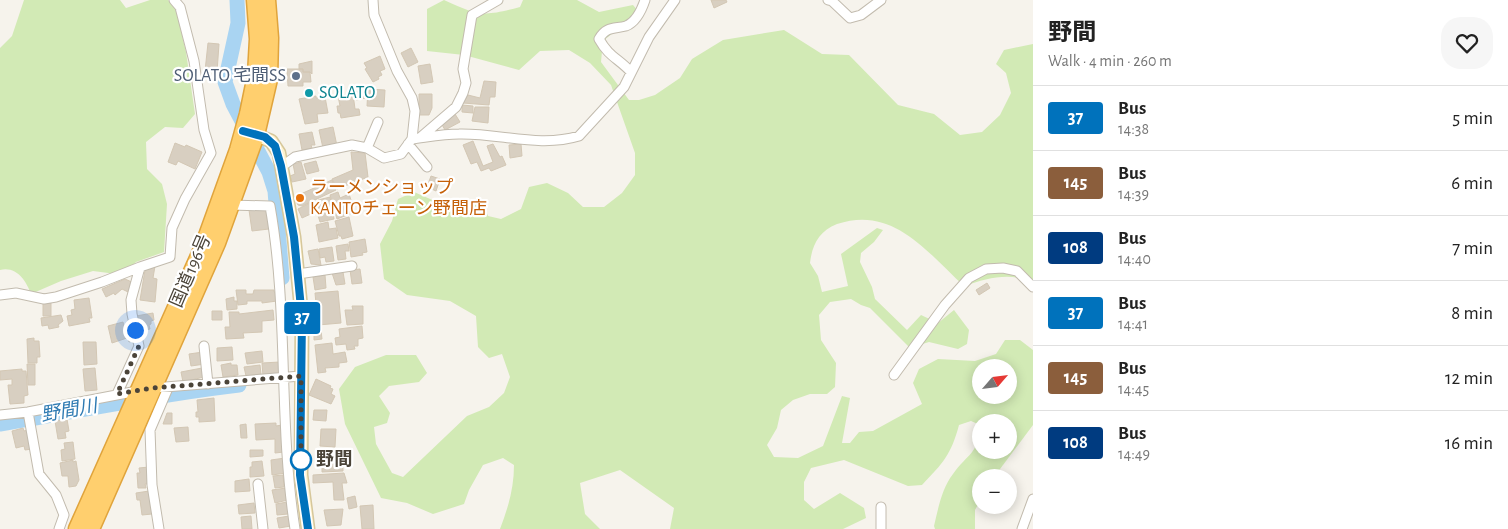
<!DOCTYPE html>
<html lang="en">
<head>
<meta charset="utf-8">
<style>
	body { margin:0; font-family:"Alegreya Sans","Noto Sans JP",sans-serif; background:#f6f6f6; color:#222; height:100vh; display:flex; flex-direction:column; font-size:19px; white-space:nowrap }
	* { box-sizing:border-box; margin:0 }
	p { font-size:16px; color:#767676 }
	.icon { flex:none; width:28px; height:28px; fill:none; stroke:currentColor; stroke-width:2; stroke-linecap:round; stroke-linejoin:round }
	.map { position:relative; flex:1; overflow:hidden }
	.panel { display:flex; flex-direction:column; background:#fff; width:475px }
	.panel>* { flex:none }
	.badge { padding:0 10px; border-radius:4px; font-size:18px; line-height:32px }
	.needle { width:32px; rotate:62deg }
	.tools { position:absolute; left:972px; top:359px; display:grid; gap:10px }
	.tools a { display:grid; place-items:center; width:45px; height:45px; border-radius:50%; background:#fff; box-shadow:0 2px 12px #0003; font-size:25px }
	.you { position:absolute; width:25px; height:25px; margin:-12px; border:4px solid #fff; border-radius:50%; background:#1a73e8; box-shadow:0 0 0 8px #1a73e833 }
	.map>.badge { position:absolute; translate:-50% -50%; box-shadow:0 0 0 2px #fff }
	.round { display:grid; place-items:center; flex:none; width:52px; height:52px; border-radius:20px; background:#f6f6f6 }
	.headline { display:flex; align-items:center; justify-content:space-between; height:85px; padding:0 15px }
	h1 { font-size:24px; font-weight:700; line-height:38px }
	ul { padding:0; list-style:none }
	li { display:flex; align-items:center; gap:15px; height:65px; padding:0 15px; border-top:1px solid #e0e0e0 }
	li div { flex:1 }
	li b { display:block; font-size:19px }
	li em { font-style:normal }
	li .badge { min-width:55px; font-weight:700; text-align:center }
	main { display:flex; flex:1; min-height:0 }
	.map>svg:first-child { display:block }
</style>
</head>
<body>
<main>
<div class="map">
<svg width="1033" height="529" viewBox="0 0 1033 529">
	<rect width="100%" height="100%" fill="#f6f3ec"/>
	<path fill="#d2eab5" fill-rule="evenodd" d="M24,0H120L126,8L150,0H168L176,9L186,52L195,114L183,128L165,127L146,142L147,169L162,184L167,204L164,252L136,262L124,275L93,271L61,281L31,294C26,281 17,266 0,270V48L12,36Z
		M444,0C479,16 483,17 520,7L523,0H577L599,12L633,5L639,12L603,41L601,62L629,100H639L655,95L680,78L692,59L723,40L784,30L822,54L849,55L898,105L934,114L960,135L982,132L1000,115L1011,93L1006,73L996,64L1004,50L1033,44V282C1009,272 988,278 964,286C927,252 893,205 837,224C819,231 812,245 810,263L818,276L822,292L848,286L841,254L877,228L883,230L874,242L861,253L860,262L872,287L875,299L907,330L921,315L938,323L954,310L969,330L967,344L958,349L929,342L910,348L870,308L861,305L851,299L830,302L819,315L821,340L836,363L835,387L827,394H810L793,400L781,410L777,428L767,445L774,457L798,458L823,446L842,396L850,398L842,443H850L859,432L873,431L922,404L913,383L919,369L938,359L975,361L996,354L1005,340H1020L1033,350V425L994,477L981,478V499L975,510V529H935L934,526C938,509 942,488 953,474C967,454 979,454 980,425L971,421L959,425C951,455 943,463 922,485L908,486L844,460L811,468L804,482V500L814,509L840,493L864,508L866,518L843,529H670L674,508L620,470L580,483L585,514L600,529H500C508,508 514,488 514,465L503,458L483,465L469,490L464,504L433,514L407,503L381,498L345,424L339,389L355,367L386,355H416L427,373L419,382L389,386L379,396L390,413L387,423L374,427L376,444L392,473L403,477L467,416L489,407L504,393L510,377L502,354L489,358L478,347L476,316L450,301L407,295L384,279L380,244L392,221L398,199L414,192L451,208L473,201L483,203L488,216L501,219L521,209L529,187L547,183L568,193L583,207H604L622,193L635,175V153L611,85L590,63L569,50L540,51L519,70L464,55L427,51V9ZM981,368H1009V395H981ZM981,422H1009V450H981Z"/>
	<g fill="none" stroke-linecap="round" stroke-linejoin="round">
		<path stroke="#a9d4f2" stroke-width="15" d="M237,0L238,23L225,82L233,104L269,172L275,191L282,278
			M0,424C80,411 159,394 239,385"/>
	</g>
	<path fill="#d8cfc1" stroke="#d3c7b4" d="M711,0H726L727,2L714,8Z
		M208,43L219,44L217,72L205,71Z
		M411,48L418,62L408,67L401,53Z
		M380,56L385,69L380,71L382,75L378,77L379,79L373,82L365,69L367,68L364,63Z
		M312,61V74L310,72H303V69H299V64Z
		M430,64L433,82L421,84L418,66Z
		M287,69H303V72H310L311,82H303V86H288Z
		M484,81L496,82L495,97H490L489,105L463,103L468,95L480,98Z
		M368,89L385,90L384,107L367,106Z
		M364,90L366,98L356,100L354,92Z
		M353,94L355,109H359L360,115L341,118L340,113H338L337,106H340L338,96Z
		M419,94H432V108L429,115H419Z
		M316,96V98L325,97L328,113L317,114L318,122L305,124L299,99Z
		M462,105L473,106V113L462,112Z
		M475,107H489L488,123L472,121Z
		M455,114L460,122L445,130L441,123Z
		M333,127L337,146L323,148L319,130Z
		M312,132L315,145H311L312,148L302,150L299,134Z
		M473,141L483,166L493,162L487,146L493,144L500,157L502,156L506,165L491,171L489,168L481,171L477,162L471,164L463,145Z
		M175,143L185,147L186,145L202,152L195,169L178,161L176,165L168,162Z
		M521,144L522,156L510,158L509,145Z
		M351,152L365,153L368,177L337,189L332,179L353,170Z
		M316,161L319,171L307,174L304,164Z
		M301,162L306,179L292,182L290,176L295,174L293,164Z
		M431,176L440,179L436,191L427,187Z
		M332,180L336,190L302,206L298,205L294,197Z
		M338,192L340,198L349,194L355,212L337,219L330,195Z
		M330,197L334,219L320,222L317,212H319L318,200Z
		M310,203L315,212L302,218L298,209Z
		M267,208L269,229L252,231L249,210Z
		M349,217L353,236L342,239L341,236H339L335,221Z
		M328,222L329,229L336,228L338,238L319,242L316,225Z
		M365,239L367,252L362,253L363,255L351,257L349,242Z
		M348,244L349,251H345L346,259L338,260L336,246Z
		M332,247L334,261L326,262L325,257L320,258L319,249Z
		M318,249L321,265L311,264L308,251Z
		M155,266L153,278L157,279L155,302L140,300L145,270Z
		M360,269L362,283L352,284L350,270Z
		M343,272L345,284L336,285L332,273Z
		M325,275L326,288L315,290L313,277Z
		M125,279L134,283L130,293L122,289L115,295L114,293L106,297L102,289Z
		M987,283L990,288L979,295L976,290Z
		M236,290H246V294H253L254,290H274V292H277V301L262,303V301H247V304L238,305Z
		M338,291L341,323L318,325L315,293Z
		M234,297V301H237V309L227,310L226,299Z
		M89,298L92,318H89L90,322L69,326L67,316L72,315L71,310L75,309L74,300Z
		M43,303H51V316H43Z
		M352,306H363V324L347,325L345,310H353Z
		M273,310L274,320L262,321V332L243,333L244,338L226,339L225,327H230L229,312H239V314Z
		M212,311H222V320H212Z
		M153,313L154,320L151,321V324L149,325L150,329L139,331L136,316Z
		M61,315L63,321L58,325L59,327L49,329L48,325L42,326L41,318Z
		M123,322L127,338L112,343L108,326Z
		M133,325L136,340L129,342L125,327Z
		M362,326L363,338L358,339V346H354L355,349L347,350L346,344L336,345L335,338L340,337L339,329Z
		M314,331H321L322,339L314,340Z
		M34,338V341H39L40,357H37V363H28L27,339Z
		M83,342H96L97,364L84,365Z
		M332,343L333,354L345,352L347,362L339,363V367L325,368L326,372L318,373L315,345Z
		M232,347L233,360L217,361V348Z
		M262,351L263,362L247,364L245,353Z
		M203,352L205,364L191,366L189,354Z
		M280,362L282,375L263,376L262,363Z
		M231,363V365H237L238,375L223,377L221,365Z
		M27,364H35V385H28Z
		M260,365L261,374L246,376L244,367Z
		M95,368L97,390L85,391L83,369Z
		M202,368L204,377L183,382L181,372Z
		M22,369V371H26L28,395L24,396V403L10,404L8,385H12V379L0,380V371Z
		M316,379L331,386L330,388L333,389L331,394L335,396L331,404L309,395Z
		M214,398L215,421L199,422V417H196V412H198L197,400Z
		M314,410H327L326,421L313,420Z
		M167,413H172V424H163Z
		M67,419L69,431L65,432L66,438L58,439L55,421Z
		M276,423V426L282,425L284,452L275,453V439L256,440L255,424Z
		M246,424L247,438H241L240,425Z
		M188,427L189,441L176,442L174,428Z
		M23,428L24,431L28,430L32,449L25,450L24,446L16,448L12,431Z
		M321,429H336L335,447L320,446Z
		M73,442L75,459L62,461L61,450L65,449L64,443Z
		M250,450H263V456L250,457Z
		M344,450L345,461H334L335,464L343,463V471L322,472V458H327V451Z
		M285,458L286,473L272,475L271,460Z
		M73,460V462L76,461L79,480L76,486L69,487L68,476H62L60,463Z
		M262,461L264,476L250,477V467H252V462Z
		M149,467L150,484H145L146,488H138L137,473H140L139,468Z
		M344,473L347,483H342L344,500H334L333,482L313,483V475Z
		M283,475L284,487L275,488L273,476Z
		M249,479L250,491L235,492V481Z
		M286,488L288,500L275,503L272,490Z
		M149,491L152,514L142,515L140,500H137L136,493Z
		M355,496L357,507L349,509L347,498Z
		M287,502L288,514L277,515L276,504Z
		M254,503L255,513L239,514L238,505Z
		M373,505L374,529H362L360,506Z
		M343,509L341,525L327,526L324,510Z
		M251,516L252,529H242L241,517Z
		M289,516L291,526L279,528L277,518Z"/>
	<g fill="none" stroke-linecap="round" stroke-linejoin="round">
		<defs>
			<path id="street" d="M828,0L832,1L850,18L861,15L881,0
				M631,72C618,58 609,57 599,39C606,26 615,29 626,26C636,22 642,9 645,0
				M421,137L456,107L463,93L466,83L463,69L472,15L498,0
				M412,139C428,137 444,134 459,134C500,133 539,148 579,136L624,87L649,37L675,0
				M408,144L427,167
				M367,148L378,122
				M281,167L295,157L352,145L367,148L384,158L401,154L412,139L415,111L412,98L397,71L374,15L373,0
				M231,205L270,206C289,313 278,421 295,529
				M298,274L352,266
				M0,295L16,293L44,299L56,297L102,282L140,267
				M204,346L208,384
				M894,375L945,305L969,278L986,269L1003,268L1017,271L1033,287
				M117,394L139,346L132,314L131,300L140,267L170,257L172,228L185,199L211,153L204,130L194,61L180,7L174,0
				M28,412L39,474L56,495L64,515L59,529
				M0,415L28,412L153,388L301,376
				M258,484L263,529
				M159,529L152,485L150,430L168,388
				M881,529V507
				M1022,529L1033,499"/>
			<path id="secondary" d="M248,132L271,141L279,153L294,237L302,318L301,475L308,529"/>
			<path id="highway" d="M77,529L203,247L238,150L248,114L256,75L258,39L255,0
				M91,529L217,243L256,135L269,79L270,38L267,0"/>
		</defs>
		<use href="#street" stroke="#c2bbae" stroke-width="11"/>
		<use href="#secondary" stroke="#d6c79b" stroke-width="15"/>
		<use href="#highway" stroke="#e0a43c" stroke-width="19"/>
		<use href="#street" stroke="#fff" stroke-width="9"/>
		<use href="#secondary" stroke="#fff3cd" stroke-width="12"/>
		<use href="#highway" stroke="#ffcf6e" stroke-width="16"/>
	</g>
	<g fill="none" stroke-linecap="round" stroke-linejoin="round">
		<defs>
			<path id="line" d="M243,131L265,137L275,146L281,166L294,237L302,318L300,475L308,529"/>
		</defs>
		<use href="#line" stroke="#fff" stroke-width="11"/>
		<use href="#line" stroke="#0072bc" stroke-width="8"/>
		<path stroke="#4b4439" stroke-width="5" stroke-dasharray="0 9" d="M135,330L139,346L117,394L153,388L301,376V460"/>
	</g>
	<circle fill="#5c6f8a" stroke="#fff" stroke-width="2" cx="296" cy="76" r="5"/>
	<circle fill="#0f9aa8" stroke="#fff" stroke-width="2" cx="309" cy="93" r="5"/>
	<circle fill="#e8710a" stroke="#fff" stroke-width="2" cx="300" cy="198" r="5"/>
	<circle fill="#fff" stroke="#0072bc" stroke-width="2.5" cx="301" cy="460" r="10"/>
	<g text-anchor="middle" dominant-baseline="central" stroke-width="4.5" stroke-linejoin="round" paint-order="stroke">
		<g font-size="18" fill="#4e5e75" stroke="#fff" text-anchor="end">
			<text x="286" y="76">SOLATO 宅間SS</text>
		</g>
		<g font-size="18" fill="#0d838f" stroke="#fff" text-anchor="start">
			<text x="319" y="93">SOLATO</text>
		</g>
		<g font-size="18" fill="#c56008" stroke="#fff" text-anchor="start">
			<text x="310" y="188">ラーメンショップ<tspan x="310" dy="21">KANTOチェーン野間店</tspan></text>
		</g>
		<g font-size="18" fill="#4b4439" stroke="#fff">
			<text transform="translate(191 271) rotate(-67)">国道196号</text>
		</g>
		<g font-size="18" font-weight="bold" fill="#4b4439" stroke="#fff" text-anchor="start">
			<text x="316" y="460">野間</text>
		</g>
		<g font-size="19" font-style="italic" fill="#2e7ab2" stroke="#fff">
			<text transform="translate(69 411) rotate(-10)">野間川</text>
		</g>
	</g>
</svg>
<div class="tools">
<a><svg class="needle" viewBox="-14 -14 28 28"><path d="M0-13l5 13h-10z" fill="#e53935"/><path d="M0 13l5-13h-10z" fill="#767676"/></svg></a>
<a>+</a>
<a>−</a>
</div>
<div class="you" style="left:135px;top:330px"></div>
<b class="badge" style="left:302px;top:318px;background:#0072bc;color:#fff">37</b>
</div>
<section class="panel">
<div class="headline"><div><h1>野間</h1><p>Walk · 4 min · 260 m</p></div><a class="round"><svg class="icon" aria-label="heart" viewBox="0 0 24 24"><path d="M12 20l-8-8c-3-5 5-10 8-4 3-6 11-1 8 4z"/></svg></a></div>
<ul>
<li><span class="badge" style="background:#0072bc;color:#fff">37</span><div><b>Bus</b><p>14:38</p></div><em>5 min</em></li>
<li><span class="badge" style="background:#8b5e3c;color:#fff">145</span><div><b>Bus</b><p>14:39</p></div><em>6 min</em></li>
<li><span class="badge" style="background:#003b80;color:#fff">108</span><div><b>Bus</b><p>14:40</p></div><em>7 min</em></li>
<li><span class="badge" style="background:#0072bc;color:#fff">37</span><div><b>Bus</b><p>14:41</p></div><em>8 min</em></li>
<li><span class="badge" style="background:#8b5e3c;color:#fff">145</span><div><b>Bus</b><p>14:45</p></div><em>12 min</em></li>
<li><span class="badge" style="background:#003b80;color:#fff">108</span><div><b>Bus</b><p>14:49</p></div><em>16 min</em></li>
</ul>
</section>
</main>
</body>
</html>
